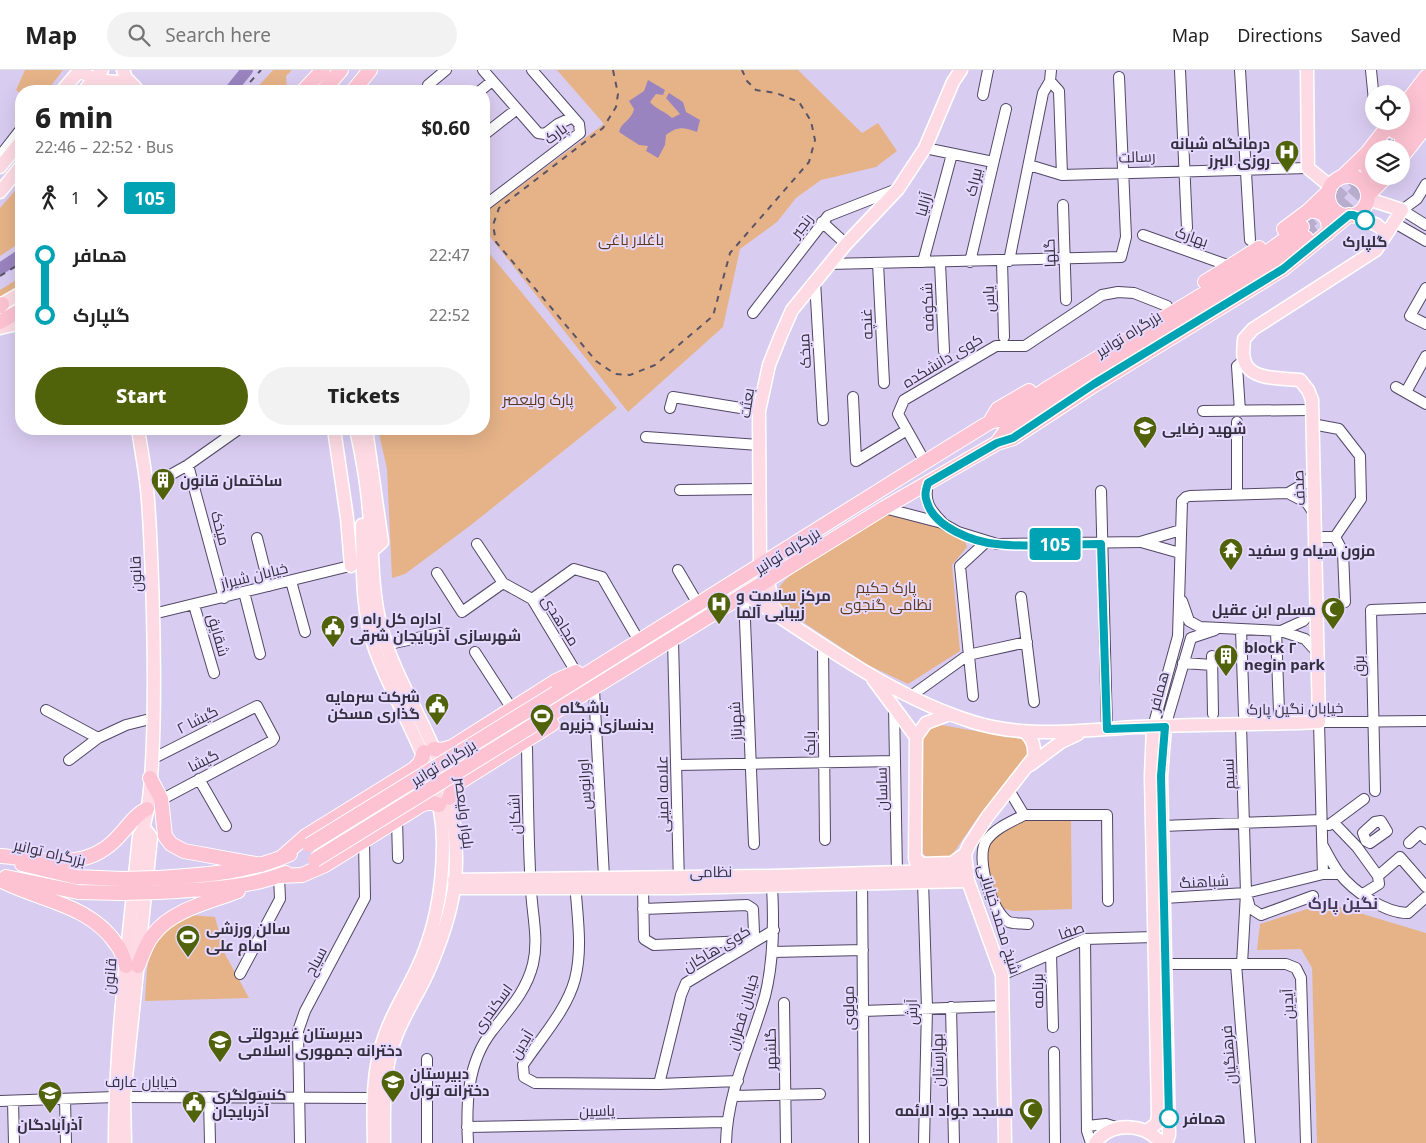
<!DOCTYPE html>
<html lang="en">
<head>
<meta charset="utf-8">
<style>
	body { margin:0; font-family:"Noto Sans",Cairo,sans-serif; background:#f2f2f2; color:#222; height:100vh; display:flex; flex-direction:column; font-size:19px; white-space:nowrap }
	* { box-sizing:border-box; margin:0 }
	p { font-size:16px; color:#767676 }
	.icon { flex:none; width:28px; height:28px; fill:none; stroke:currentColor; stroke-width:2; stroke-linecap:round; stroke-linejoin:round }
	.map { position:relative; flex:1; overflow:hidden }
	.drawer { position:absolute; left:15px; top:15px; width:475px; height:350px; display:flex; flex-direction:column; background:#fff; border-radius:20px; box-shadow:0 5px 20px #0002 }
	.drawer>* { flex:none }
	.badge { padding:0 10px; border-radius:4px; font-size:18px; line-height:32px }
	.fabs { position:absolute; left:1365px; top:15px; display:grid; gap:10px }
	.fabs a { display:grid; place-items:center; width:45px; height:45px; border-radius:50%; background:#fff; box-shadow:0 5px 20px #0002; font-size:25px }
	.map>.badge { position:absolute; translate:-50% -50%; box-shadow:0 0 0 2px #fff }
	.legs { display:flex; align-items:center; gap:8px; height:55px; padding:0 20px; font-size:16px }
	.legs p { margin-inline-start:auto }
	.summary { display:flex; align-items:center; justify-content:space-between; height:85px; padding:0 20px }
	h1 { font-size:28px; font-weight:800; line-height:38px }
	.primary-button { display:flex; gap:10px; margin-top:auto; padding:10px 20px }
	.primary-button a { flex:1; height:58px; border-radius:30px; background:#51630a; color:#fff; font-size:20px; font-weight:800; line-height:58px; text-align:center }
	.primary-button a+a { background:#f2f2f2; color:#222 }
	ul { padding:0 20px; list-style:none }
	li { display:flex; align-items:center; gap:18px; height:60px; font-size:19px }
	li i { display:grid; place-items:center; width:8px; height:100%; margin:0 6px; background:currentColor }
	li i::after { content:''; width:12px; height:12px; margin:-6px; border:4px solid; border-radius:50%; background:#fff }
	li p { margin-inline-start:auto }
	li:first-child i { background:linear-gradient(#0000 50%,currentColor 0) }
	li:last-child i { background:linear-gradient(currentColor 50%,#0000 0) }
	header { display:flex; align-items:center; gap:30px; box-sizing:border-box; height:70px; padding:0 25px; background:#fff; border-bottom:1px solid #e0e0e0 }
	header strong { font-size:24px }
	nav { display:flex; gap:28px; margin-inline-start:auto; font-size:18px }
	.search { width:350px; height:45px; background:#f2f2f2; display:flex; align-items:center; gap:12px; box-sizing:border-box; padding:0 18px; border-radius:28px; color:#767676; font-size:19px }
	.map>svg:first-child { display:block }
</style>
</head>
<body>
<header>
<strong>Map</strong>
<div class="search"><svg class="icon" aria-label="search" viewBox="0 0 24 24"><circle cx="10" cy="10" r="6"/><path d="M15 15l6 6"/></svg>Search here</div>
<nav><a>Map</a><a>Directions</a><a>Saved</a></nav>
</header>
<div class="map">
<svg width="1426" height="1073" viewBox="0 0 1426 1073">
	<rect width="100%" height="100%" fill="#d9ccf1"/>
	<path fill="#e6b388" d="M25,0H63L47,21H21V24L16,20Z
		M273,0H292L286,6L287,21H254Z
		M557,0H798L862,63L878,53L897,81L876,97L821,110L796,128L777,152L740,179L723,257L628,342L484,159V143L604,54Z
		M21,114V172L0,186V138Z
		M484,177L617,338L471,455L405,504L392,508L387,399L378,359H484Z
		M21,207V222L0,235V220Z
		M888,443L933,450L965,472L967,477L952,495L960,581L908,614L866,594L779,536L775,524C790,495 858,461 888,443Z
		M935,654L1022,669L1029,673L1031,681L978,747L950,788H927L923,783L920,667L926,658Z
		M1026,750H1071L1072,839L1013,841L1002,838C994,816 973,783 998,765C1006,759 1017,755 1026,750Z
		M1326,833L1426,863V1073H1317L1312,898L1301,879L1257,880L1260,854Z
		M190,845L215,847L225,884L249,928L145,931C147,908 145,877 163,860C169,853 182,849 190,845Z"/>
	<path fill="#9a84bf" d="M648,10L665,20L663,25L656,24L650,32C657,40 665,41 672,48L680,44L666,28L669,23L683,32L686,42L700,50L697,62C683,57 678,56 666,65L665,75L658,88L646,81L648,76L639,75L619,62C621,52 632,50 634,39L629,31L644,21Z"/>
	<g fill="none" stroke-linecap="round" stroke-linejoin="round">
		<path stroke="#9a84bf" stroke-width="12" d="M230,21L247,0
			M0,199L21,185"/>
		<path stroke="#b8adcd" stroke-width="14" stroke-dasharray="14 7" stroke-linecap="butt" d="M1380,79L1395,62
			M1394,79L1402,70
			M1302,157L1326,137L1373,86
			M1306,168L1337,144L1374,102"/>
		<defs>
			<path id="minor" d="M483,0L538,63L545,64L558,54L573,47
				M1180,0L1187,158
				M1240,0L1250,170
				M1371,0L1374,31
				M1050,11L1059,21L1062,105
				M428,15L446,0
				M480,21L492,11
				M983,25L988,0
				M485,64L517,39
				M925,78L993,92
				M0,86L21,59
				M1029,95L1062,105L1308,98
				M1426,114L1417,129L1402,140L1426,155
				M1063,135L1066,230
				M484,136L580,63L579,54L532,0
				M822,152L846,174
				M1393,152L1426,171
				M1143,165L1230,196
				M1002,191L1004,267
				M1009,191L1043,23L1050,11L1051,0
				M923,192L952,84
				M970,192L1006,39
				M878,193L884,313
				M940,193L944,281
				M829,194L1121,187L1126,167L1119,7
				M815,211L823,350
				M1426,218L1410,246L1426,254
				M753,243L828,146L897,119
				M1396,317L1426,334
				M1406,322L1426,286
				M853,327L856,391L907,360
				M670,338L673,327L759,341
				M1203,341L1313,340
				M1240,341L1237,296L1244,290
				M1237,352V424
				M1312,354L1339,359L1360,386L1361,429L1335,467
				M646,367L759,375
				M925,392L898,344L904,330L996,276H1025L1102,225L1118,222L1134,223L1167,236
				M188,395L224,528
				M928,413C924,431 929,439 942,452
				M147,418L188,395L239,359
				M680,420L758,419
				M1101,421L1107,659
				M1288,423L1307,433L1315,445
				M884,438L942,453L958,462L997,474L1140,472L1181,460
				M1315,467H1335L1343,482L1345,532
				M257,468L269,516
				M1141,472L1180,483
				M477,474L503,513L532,529L576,602
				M678,500L698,534
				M437,503L462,542L503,513
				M291,511L305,562
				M244,522L260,584
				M744,526L754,774
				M1021,527L1034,632
				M532,529L574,499L602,507L639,571
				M1182,531L1189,551L1200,557L1281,561L1305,569L1316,581
				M194,535L214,603
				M153,544L358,494
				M1241,560L1244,645
				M1276,561L1279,641
				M1281,561L1303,551L1315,538
				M673,570L679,814
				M385,575L440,563
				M823,576L825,770
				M475,582L512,639
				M1212,586L1213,644
				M1183,593L1213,595
				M594,619L604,807
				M911,626L968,585L1027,572
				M973,626L960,496L986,472
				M894,636L897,803
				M46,640L98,668L69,690
				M1241,655L1246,823L1242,894
				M1153,657L1178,566L1182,431L1186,427L1190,426L1288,423L1307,412L1313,403
				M1165,657L1191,568L1215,560
				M98,668L126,655L154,648
				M152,689L257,636L274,668L272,671L157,732
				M677,695L895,691
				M199,709L226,756
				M1009,720L1024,745C1011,752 995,758 986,771C975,788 992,843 1009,852C1014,854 1023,853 1028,854
				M1375,721L1371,540L1426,538
				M1024,745H1107L1108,831
				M397,749L398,788
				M1381,751L1387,761L1370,773L1366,771L1363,763L1375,752Z
				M1333,752L1357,777L1378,806
				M1329,755L1364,729
				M1162,756L1321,750
				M1409,773L1421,762L1426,769
				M1323,776C1328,785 1333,795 1339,803C1354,822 1385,843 1408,843L1426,827
				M1323,804L1319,652L1426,651
				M862,807L864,1073
				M923,811L927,938L924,1073
				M575,812C577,844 583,878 575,909C567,940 540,969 523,995L524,1007L535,1013L659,1014L738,1011
				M1363,824L1379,814L1378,806L1400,787L1426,817
				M1247,827L1250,838L1261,845L1313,826
				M1164,828L1246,823L1323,804H1340
				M643,839L747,835L753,839L754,863L748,871L654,875L644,869L643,818
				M1085,869L1087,1061L1091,1073
				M772,882L863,880
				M1051,884L1053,957
				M1165,894H1286L1296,898L1301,908L1306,1073
				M1236,894L1250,1073
				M240,904L280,829L279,806
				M1002,905L1085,869L1154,867
				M784,933L786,1073
				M951,937L954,1073
				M863,941L1003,936
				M1054,982L1055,1073
				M427,989V1073
				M659,1014L681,925L686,913L774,860
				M733,1026L820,1024
				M124,1027L372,1028
				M209,1027L210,1073
				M65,1029L66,1073
				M0,1031L115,1027
				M13,1031L14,1073
				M1087,1056L1106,1054L1119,1058
				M467,1057L727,1052
				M300,1073L298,961L305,941L365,828L364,770
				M468,1073C466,1034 467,993 492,961C509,939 526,922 533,894C539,869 532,844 531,819C528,772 528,725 527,678
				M726,1073C727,1022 751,975 765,926C774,890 774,853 772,816"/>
			<path id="major" d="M80,0L94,10L103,21
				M123,0L126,8L136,18
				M1307,0L1308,98L1331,117
				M94,10L117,12L131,21
				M62,21L80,0
				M84,21L102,0
				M0,97L21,71
				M0,122L21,96
				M1353,145L1377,155L1386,163
				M2,234L21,223
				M0,258L21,253
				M334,359L347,448L351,496
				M356,359C362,386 367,413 369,441C373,478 371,517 380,553C393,606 424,649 442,699C454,730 459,785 454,818C450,848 439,877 427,904C417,926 403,946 395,969C382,1002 384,1038 384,1073
				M366,359L382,472L372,481
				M362,455C363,496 361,540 375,579C398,644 443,700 443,773C443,817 436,860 416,901C406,922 393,942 385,965C372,1000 373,1036 374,1073
				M760,495L759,341L769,295L781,265L792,240L846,174L898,119L925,78L953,12L961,0
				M768,511L773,536L778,543
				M746,525C819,571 889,626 973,652C1027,669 1082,660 1137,657C1198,654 1258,655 1319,652L1312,330L1308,320L1300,310C1283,308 1248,311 1244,289C1242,283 1244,275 1244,269L1253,259L1376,180L1402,140L1368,129
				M873,609L916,667
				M1165,657L1161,707L1169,1065L1166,1073
				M1030,695L1061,672L1078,664
				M965,784L968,811L1002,905L1005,1073
				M915,788L922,794L952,793L965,784L969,775L988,746L1034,687C1035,676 1033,670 1025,662
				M917,796L915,788L916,667L926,653L950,644
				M454,810L772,806L966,800
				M454,818H679L968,811
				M1147,1061L1157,1053L1158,1045L1151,706L1153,657
				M115,1073C115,971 129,868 139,766C163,738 152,468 147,419C145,399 141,379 138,359
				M125,1073L124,1027L151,767L145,759
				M1095,1073C1111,1051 1145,1053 1161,1073"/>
			<path id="highway" d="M303,21L323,0
				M323,21L341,0
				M353,21L370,0
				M1410,28L1426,7
				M1395,62L1426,22
				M1402,70L1426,37
				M1367,83C1364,93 1365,99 1374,105
				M1401,88L1426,56
				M1328 126a20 20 0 1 1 40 0a20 20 0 1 1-40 0Z
				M1342,107L1367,83L1392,51
				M1368,125L1387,106
				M1308,141C1323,139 1331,148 1328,163
				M1284,159L1308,141L1329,121
				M1205,212L1259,178
				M0,236L2,234
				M0,252L21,240
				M990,352L998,339L1029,321
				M997,373L1013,368L1094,315L1283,199L1349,145
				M556,623L925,392L990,352L1005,348L1048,318L1240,202L1302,157
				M535,654L884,438L997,373L1007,359L1127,282L1269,197L1306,168
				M434,679L442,680L452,677L556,611L576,602
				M150,708L161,729L165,766L171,774L184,781L261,795
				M449,728L455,715L552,654
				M0,786C40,789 82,802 114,771C125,761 134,745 147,739
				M282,787L306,766L414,699L420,693L424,682
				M22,794L76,807L122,809
				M279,806L302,805L325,795L421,735L430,732L439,735
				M6,807L78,822L121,823
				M159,808C204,805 248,803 290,784
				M0,810C40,831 90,834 117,875C122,881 124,890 126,896
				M159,822C202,819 246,819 286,803
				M138,896C142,886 146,873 153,865C171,840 210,832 238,821"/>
		</defs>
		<use href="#minor" stroke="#534767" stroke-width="12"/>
		<use href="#major" stroke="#fff" stroke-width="15"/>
		<use href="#highway" stroke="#fff" stroke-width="16"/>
		<use href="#minor" stroke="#fff" stroke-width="10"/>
		<use href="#major" stroke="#fedbe4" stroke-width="12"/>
		<use href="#highway" stroke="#fdc3d2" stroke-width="14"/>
		<path stroke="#5b5468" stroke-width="2" stroke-dasharray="6 6" stroke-linecap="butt" d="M613,0L618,24L616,37L603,58L499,138L493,155L496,172L596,291L615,304L630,305L655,295L713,246L730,183L809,92L815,70L811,51L799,32L776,23L756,20L747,11L742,0
			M242,21L261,0
			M0,206L21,193"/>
		<defs>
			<path id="highway-bridge" d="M309,775L556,623
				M315,790L535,654
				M122,809L159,808
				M121,823L159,822"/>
		</defs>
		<use href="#highway-bridge" stroke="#fff" stroke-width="16" stroke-linecap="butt"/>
		<use href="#highway-bridge" stroke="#fdc3d2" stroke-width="14"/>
	</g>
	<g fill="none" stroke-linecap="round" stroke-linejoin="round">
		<defs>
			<path id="line-1" d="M1169,1048L1161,706L1165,657L1107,659L1101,474C1067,474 1031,478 997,474C973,472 934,457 927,432C924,425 926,419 928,413L997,373L1013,368L1094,314L1283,199L1349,145H1353L1365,150"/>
		</defs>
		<use href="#line-1" stroke="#fff" stroke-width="11"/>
		<use href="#line-1" stroke="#00a3b4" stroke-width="8"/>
	</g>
	<defs>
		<symbol id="hospital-pin" viewBox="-11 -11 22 30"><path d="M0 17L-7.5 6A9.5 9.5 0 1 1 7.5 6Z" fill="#51630a" stroke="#e6d9ff"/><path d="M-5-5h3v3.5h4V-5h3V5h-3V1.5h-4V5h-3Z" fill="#fff"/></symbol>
		<symbol id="school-pin" viewBox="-11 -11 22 30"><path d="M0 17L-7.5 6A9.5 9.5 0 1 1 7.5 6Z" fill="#51630a" stroke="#e6d9ff"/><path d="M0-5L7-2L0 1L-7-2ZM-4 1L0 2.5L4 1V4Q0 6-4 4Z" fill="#fff"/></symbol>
		<symbol id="building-pin" viewBox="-11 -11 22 30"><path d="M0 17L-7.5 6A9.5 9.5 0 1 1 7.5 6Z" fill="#51630a" stroke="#e6d9ff"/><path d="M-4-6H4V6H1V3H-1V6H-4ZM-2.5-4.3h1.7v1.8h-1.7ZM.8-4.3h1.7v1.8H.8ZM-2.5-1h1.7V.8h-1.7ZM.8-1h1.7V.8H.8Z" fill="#fff"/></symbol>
		<symbol id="temple-pin" viewBox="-11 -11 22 30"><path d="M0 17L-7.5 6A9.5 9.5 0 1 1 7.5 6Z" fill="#51630a" stroke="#e6d9ff"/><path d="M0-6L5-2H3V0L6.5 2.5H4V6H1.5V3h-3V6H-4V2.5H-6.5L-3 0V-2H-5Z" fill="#fff"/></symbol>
		<symbol id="mosque-pin" viewBox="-11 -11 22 30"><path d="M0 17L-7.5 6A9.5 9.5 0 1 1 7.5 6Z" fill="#51630a" stroke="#e6d9ff"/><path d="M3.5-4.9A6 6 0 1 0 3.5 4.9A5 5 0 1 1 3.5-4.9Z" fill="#fff"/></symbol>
		<symbol id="civic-pin" viewBox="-11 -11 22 30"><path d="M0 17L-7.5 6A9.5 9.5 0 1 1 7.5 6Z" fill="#51630a" stroke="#e6d9ff"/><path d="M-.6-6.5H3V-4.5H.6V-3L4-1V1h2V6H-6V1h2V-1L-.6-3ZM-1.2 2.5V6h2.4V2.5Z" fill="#fff"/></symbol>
		<symbol id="stadium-pin" viewBox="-11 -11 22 30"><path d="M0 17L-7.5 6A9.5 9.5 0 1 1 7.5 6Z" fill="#51630a" stroke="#e6d9ff"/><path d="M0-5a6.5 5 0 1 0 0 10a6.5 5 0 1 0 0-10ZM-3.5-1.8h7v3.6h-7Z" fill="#fff"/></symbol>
	</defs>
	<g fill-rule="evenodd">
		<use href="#hospital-pin" x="1273" y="68" width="28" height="38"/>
		<use href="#school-pin" x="1131" y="344" width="28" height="38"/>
		<use href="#building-pin" x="149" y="396" width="28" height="38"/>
		<use href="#temple-pin" x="1217" y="466" width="28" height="38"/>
		<use href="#hospital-pin" x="705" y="520" width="28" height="38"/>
		<use href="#mosque-pin" x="1319" y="525" width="28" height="38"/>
		<use href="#civic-pin" x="319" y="543" width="28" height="38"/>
		<use href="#building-pin" x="1212" y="572" width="28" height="38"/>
		<use href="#civic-pin" x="423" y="621" width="28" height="38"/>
		<use href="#stadium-pin" x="528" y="632" width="28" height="38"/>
		<use href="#stadium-pin" x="174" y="853" width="28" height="38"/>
		<use href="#school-pin" x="206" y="958" width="28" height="38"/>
		<use href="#school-pin" x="379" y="998" width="28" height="38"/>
		<use href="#school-pin" x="36" y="1009" width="28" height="38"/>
		<use href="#civic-pin" x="180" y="1019" width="28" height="38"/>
		<use href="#mosque-pin" x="1017" y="1026" width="28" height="38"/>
	</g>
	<g fill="#fff" stroke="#00a3b4" stroke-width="2.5">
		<circle cx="1365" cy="150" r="9"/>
		<circle cx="1169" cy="1048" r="9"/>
	</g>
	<g text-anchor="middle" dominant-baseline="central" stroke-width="4" stroke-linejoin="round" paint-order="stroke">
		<g font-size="15" fill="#342f3d" stroke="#e6d9ff">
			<text transform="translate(555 63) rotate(-37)">پارک</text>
			<text transform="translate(1137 86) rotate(-2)">رسالت</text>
			<text transform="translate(973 112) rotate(-77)">بیراک</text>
			<text transform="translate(923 134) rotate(-75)">آزالیا</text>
			<text transform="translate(801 155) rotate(-52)">رنجبر</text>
			<text transform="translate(1192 166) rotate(19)">بهارک</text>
			<text transform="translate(1049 183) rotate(-92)">گلها</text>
			<text transform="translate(988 229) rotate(-92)">یاس</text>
			<text transform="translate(927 237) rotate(-92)">شکوفه</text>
			<text transform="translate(866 254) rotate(-93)">غنچه</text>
			<text transform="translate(1128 263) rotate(-32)">بزرگراه توانیر</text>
			<text transform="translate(804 281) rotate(-93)">میخک</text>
			<text transform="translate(942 290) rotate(-31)">کوی دانشکده</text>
			<text transform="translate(746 333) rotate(-82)">بعثت</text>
			<text transform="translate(1298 418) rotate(-93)">صدف</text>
			<text transform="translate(221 458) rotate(75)">میخک</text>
			<text transform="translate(787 480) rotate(-32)">بزرگراه توانیر</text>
			<text transform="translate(135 504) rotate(-92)">قانون</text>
			<text transform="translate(254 505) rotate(-14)">خیابان شیراز</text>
			<text transform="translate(561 550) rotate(58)">مجاهدی</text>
			<text transform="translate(219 565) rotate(74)">شقایق</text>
			<text transform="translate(1358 596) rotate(-91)">برق</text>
			<text transform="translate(1158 621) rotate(-75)">همافر</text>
			<text transform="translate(1295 638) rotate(-1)">خیابان نگین پارک</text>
			<text transform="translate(197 649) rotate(-27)">گیشا ۲</text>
			<text transform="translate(735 651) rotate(-93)">شهرناز</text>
			<text transform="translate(809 673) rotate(-90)">بابک</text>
			<text transform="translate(203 690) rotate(-27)">گیشا</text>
			<text transform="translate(443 692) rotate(-32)">بزرگراه توانیر</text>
			<text transform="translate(1228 704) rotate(-92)">نسیم</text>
			<text transform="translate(584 714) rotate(-93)">اورانوس</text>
			<text transform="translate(881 719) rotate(-91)">ساسان</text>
			<text transform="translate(662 724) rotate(-91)">علامه امینی</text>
			<text transform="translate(465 743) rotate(83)">بلوار ولیعصر</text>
			<text transform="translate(514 744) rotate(-92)">اشکان</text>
			<text transform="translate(50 782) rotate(13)">بزرگراه توانیر</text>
			<text transform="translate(711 801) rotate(-1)">نظامی</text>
			<text transform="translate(1204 811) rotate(-3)">شباهنگ</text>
			<text transform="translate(1000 849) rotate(73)">شیخ محمد خیابانی</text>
			<text transform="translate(1071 860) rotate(-19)">صفا</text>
			<text transform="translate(716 878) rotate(-31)">کوی هاکان</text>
			<text transform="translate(315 891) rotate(-62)">سیاح</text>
			<text transform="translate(109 906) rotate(-85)">قانون</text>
			<text transform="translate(1037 921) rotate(-91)">برنامه</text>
			<text transform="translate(1287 934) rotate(-92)">آیدین</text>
			<text transform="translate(492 938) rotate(-54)">اسکندری</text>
			<text transform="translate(848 938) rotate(-91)">مولوی</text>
			<text transform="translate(742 942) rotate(-74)">خیابان قطران</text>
			<text transform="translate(911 942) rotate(-90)">آرش</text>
			<text transform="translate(521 974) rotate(-59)">آیدین</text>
			<text transform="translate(770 979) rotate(-91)">گلشهر</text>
			<text transform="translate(1228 985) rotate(-95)">فرهنگیان</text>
			<text transform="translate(937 990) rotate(-91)">بهارستان</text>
			<text x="141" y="1011">خیابان عارف</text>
			<text transform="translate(597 1040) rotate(-1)">یاسین</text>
		</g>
		<g font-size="15" font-weight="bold" fill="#342f3d" stroke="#e6d9ff" text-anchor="start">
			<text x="1270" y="73" text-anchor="end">درمانگاه شبانه<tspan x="1270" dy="17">روزی البرز</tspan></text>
			<text x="1162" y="358">شهید رضایی</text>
			<text x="180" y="410">ساختمان قانون</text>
			<text x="1248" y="480">مزون سیاه و سفید</text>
			<text x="736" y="525">مرکز سلامت و<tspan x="736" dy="17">زیبایی آلما</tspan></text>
			<text x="1316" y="539" text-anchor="end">مسلم ابن عقیل</text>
			<text x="350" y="548">اداره کل راه و<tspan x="350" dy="17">شهرسازی آذربایجان شرقی</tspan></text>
			<text x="1244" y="577">block ۲<tspan x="1244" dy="17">negin park</tspan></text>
			<text x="420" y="626" text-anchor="end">شرکت سرمایه<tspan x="420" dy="17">گذاری مسکن</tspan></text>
			<text x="560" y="637">باشگاه<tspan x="560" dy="17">بدنسازی جزیره</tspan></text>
			<text x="206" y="858">سالن ورزشی<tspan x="206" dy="17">امام علی</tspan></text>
			<text x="238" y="963">دبیرستان غیردولتی<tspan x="238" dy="17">دخترانه جمهوری اسلامی</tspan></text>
			<text x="410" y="1003">دبیرستان<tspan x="410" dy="17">دخترانه توان</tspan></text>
			<text x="212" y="1024">کنسولگری<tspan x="212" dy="17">آذربایجان</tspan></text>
			<text x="1014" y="1040" text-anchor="end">مسجد جواد الائمه</text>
			<text x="50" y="1054" text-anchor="middle">آذرآبادگان</text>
		</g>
		<g font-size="15" fill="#5e3916" stroke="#e6d9ff">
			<text x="631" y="169">باغلار باغی</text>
			<text x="538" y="329">پارک ولیعصر</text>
			<text x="886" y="517">پارک حکیم<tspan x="886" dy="17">نظامی گنجوی</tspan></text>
		</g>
		<g font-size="15" font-weight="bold" fill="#342f3d" stroke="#e6d9ff">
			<text x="1365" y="171">گلپارک</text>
			<text x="1183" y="1048" text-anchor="start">همافر</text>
		</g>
		<g font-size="16" font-weight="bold" fill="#413654" stroke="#e6d9ff">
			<text x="1343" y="833">نگین پارک</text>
		</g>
	</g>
</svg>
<div class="fabs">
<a><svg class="icon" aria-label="locate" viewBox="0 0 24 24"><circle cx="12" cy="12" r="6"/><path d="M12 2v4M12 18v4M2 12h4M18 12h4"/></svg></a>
<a><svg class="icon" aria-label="layers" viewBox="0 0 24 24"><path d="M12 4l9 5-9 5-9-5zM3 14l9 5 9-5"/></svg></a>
</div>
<b class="badge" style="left:1055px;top:474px;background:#00a3b4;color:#fff">105</b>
<section class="drawer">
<div class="summary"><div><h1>6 min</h1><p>22:46 – 22:52 · Bus</p></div><b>$0.60</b></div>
<div class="legs"><svg class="icon" aria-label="walk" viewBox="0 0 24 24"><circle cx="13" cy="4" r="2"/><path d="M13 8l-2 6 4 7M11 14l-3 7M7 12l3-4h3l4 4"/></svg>1<svg class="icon" aria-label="forward" viewBox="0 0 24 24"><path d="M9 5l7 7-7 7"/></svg><b class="badge" style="background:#00a3b4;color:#fff">105</b></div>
<ul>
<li><i style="color:#00a3b4"></i><b>همافر</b><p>22:47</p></li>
<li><i style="color:#00a3b4"></i><b>گلپارک</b><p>22:52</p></li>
</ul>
<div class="primary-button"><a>Start</a><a>Tickets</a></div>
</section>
</div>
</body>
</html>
